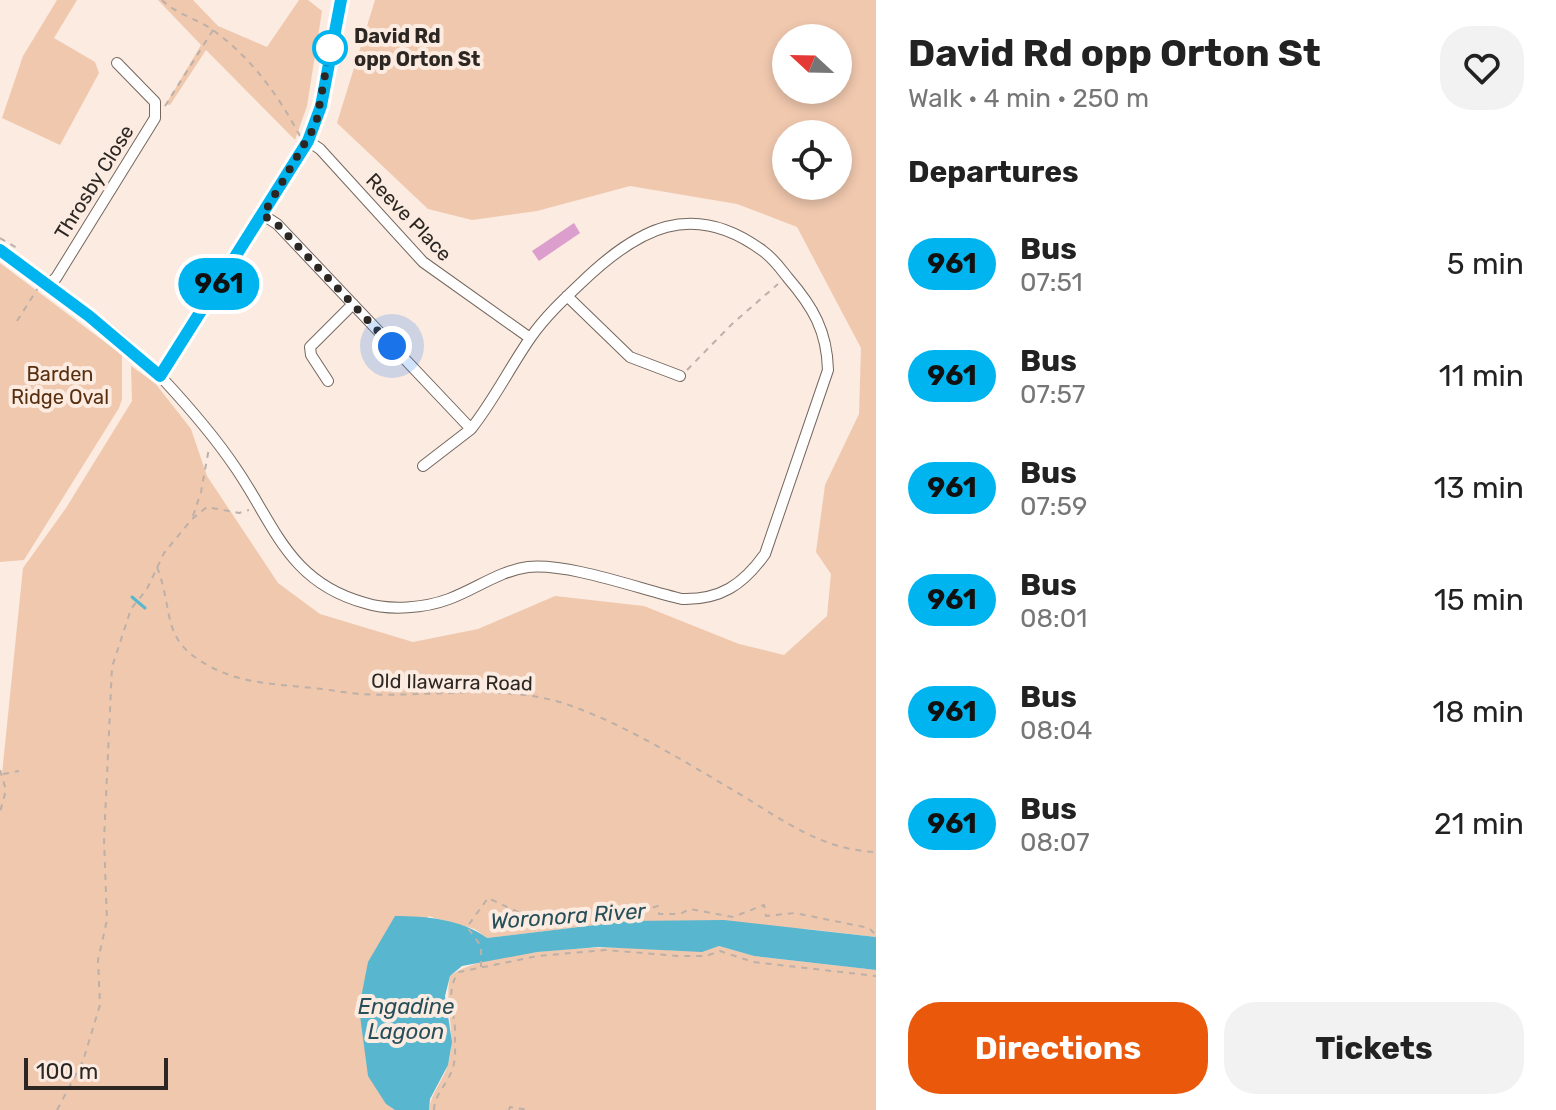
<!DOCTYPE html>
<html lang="en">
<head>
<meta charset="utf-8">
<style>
	body { margin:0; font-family:Rubik,sans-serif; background:#f2f2f2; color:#222; height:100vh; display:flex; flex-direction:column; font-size:30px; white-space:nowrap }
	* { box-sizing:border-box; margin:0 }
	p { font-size:26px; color:#767676 }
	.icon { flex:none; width:44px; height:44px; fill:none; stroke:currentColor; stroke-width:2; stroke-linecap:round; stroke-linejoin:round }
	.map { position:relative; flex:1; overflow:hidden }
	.panel { display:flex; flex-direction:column; background:#fff; width:680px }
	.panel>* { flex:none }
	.badge { padding:0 16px; border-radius:26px; font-size:28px; line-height:52px }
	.needle { width:52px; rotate:292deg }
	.controls { position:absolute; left:772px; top:24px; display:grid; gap:16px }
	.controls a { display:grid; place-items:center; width:80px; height:80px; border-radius:50%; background:#fff; box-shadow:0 4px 12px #0003; font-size:40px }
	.scale { position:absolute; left:24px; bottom:20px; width:144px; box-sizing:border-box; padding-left:8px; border:4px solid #2c2723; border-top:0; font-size:22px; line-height:28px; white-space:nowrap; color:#2c2723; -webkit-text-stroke:6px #fbebe1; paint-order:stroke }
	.you { position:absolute; width:40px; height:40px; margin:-20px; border:6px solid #fff; border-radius:50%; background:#1a73e8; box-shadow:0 0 0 12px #1a73e833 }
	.map>.badge { position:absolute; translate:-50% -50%; box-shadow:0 0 0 4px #fff }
	h2 { padding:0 32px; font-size:30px; line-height:72px }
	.round { display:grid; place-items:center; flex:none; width:84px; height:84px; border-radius:32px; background:#f2f2f2 }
	.headline { display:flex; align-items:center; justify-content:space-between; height:136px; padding:0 32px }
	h1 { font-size:38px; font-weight:700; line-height:60px }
	.action { display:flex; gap:16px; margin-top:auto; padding:16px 32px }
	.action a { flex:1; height:92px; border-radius:32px; background:#ea580c; color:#fff; font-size:32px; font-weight:700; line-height:92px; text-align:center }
	.action a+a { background:#f2f2f2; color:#222 }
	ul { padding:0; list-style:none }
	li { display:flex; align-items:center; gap:24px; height:112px; padding:0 32px }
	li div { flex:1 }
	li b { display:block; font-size:30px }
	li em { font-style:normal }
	li .badge { min-width:88px; font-weight:700; text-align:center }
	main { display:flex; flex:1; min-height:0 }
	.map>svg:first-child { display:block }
</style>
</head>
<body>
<main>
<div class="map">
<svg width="876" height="1110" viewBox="0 0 876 1110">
	<rect width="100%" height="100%" fill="#fbebe1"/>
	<path fill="#f0c8ae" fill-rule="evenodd" d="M57,0H77L54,38L95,62L99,73L60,145L2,118L23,56Z
		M158,0H193L218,26L267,47L299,0H308L322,11L307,106L295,140L206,50L170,105L166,104L201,45Z
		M375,0H876V937L807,929L629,921L487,938L475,929L428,916L386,1104L395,1110H0V770L2,774L23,568L66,508L132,401L131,366L155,383L191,429L207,476L278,583L320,614L413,642L478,629L555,596L644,606L739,644L784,655L827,616L831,574L816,552L825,485L859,414L861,348L797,227L737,204L630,186L537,211L472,220L428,209L337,123ZM786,38H838V90H786ZM786,134H838V186H786Z
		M0,263L122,355V399L119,408L24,560L0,562Z
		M719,946L754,956L876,970V1110H429C431,1092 444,1080 448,1064C457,1034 444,1005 450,976C483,950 596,946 639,948C666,949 693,955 719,946Z"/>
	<path fill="#58b6ce" d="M395,916C426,916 461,919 487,938L629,921L724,920L876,937V970L754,956L719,946L702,952L599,947L537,952L462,966L450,976L445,996L452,1042L448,1065L430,1099L429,1110H395L386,1104L368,1076L359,1008L368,962Z"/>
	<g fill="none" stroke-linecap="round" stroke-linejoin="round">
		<path stroke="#58b6ce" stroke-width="3" d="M132,597L145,608"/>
	</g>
	<path fill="#db9ecd" d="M574,223L580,233L539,261L532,251Z"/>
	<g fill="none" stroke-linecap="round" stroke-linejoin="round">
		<defs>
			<path id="minor" d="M308,141L320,149L423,262L530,338
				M0,250C49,281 123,336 162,378C188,406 214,436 235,467C275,525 288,582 365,603C390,611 425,608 449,599C476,589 499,571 528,567C570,563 639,589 682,599C720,600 743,585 765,554L828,370C827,331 813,307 788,278C780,268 774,259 763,251C692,198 637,229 581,283C563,300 545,317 531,337C510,367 494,400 471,429L277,224L263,215
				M48,284L56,278L155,118V102L117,63
				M567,296L630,357L680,376
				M160,376L308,141L321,106L341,0
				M328,381L311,355L310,347L353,304
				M423,466L471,429"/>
		</defs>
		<use href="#minor" stroke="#75675e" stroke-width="12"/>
		<path stroke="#bcb0a8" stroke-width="2" stroke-dasharray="6 6" stroke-linecap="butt" d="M162,0C175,13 194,18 210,28C250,56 277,93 300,136
			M165,106L213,30
			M0,238L17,248
			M17,321L38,288
			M687,370L732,324L778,284
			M193,516L201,492L209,448
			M157,567C175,614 159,640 211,667C243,684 277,684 312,688C328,689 344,693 360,694C425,698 503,683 566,704C624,724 680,759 733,790C780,818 820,850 876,852
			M0,770L6,790L0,812
			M3,774L19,771
			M481,967V946L467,927L488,898L531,918L603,906L635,913L658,906L659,914H680L690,909L733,917L764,905L766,916L795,913L869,928L876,935
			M57,1110L83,1061L100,1005L98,960L107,920L104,840L112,667L131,609L147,589L164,553L192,519L207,507L239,513L249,510
			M434,1110C434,1095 447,1085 452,1070C456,1061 455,1049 455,1039C457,1016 443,992 459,972L538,956L605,950L677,956H706L720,951L753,962L876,976
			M509,1110L510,1107L529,1110"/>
		<use href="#minor" stroke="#fff" stroke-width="10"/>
	</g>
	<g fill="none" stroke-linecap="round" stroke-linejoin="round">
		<defs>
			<path id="line" d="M0,250L89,316L160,376L308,141L321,106L341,0"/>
		</defs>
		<use href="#line" stroke="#fff" stroke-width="18"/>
		<use href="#line" stroke="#00b5ef" stroke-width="12"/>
		<path stroke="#2c2723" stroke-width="8" stroke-dasharray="0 14.4" d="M330,48L316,124L263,215L277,224L392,346"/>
	</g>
	<circle fill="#fff" stroke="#00b5ef" stroke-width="4" cx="330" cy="48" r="16"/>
	<g text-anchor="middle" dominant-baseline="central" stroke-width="8" stroke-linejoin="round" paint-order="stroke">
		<g font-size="20" font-weight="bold" fill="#2c2723" stroke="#fbebe1" text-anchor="start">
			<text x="354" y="36">David Rd<tspan x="354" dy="23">opp Orton St</tspan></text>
		</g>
		<g font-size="20" fill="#2c2723" stroke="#fbebe1">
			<text transform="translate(94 182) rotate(-58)">Throsby Close</text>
			<text transform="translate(409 217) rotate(46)">Reeve Place</text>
			<text transform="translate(452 682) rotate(1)">Old Ilawarra Road</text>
		</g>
		<g font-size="20" fill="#582f0e" stroke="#fbebe1">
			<text x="60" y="374">Barden<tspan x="60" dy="23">Ridge Oval</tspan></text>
		</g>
		<g font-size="22" font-style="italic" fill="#264f5a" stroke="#fbebe1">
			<text transform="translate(568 916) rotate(-4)">Woronora River</text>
			<text x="406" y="1006">Engadine<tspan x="406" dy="25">Lagoon</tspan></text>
		</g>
	</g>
</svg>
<div class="controls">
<a><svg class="needle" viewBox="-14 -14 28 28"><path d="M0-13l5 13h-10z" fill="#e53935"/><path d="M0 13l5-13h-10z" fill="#767676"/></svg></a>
<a><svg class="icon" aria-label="locate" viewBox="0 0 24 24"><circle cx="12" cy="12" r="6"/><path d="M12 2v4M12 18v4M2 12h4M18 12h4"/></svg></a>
</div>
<div class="scale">100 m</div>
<div class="you" style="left:392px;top:346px"></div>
<b class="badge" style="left:219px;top:284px;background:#00b5ef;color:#111">961</b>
</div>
<section class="panel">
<div class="headline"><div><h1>David Rd opp Orton St</h1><p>Walk · 4 min · 250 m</p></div><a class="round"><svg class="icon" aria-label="heart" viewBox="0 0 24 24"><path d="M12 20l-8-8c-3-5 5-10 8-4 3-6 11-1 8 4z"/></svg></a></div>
<h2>Departures</h2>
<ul>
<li><span class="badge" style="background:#00b5ef;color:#111">961</span><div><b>Bus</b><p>07:51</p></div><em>5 min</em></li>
<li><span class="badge" style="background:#00b5ef;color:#111">961</span><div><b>Bus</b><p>07:57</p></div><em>11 min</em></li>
<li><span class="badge" style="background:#00b5ef;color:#111">961</span><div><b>Bus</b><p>07:59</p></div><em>13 min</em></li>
<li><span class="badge" style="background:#00b5ef;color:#111">961</span><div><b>Bus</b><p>08:01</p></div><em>15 min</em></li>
<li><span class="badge" style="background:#00b5ef;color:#111">961</span><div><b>Bus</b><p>08:04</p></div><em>18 min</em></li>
<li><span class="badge" style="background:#00b5ef;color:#111">961</span><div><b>Bus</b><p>08:07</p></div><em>21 min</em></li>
</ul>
<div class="action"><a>Directions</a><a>Tickets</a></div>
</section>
</main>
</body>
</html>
